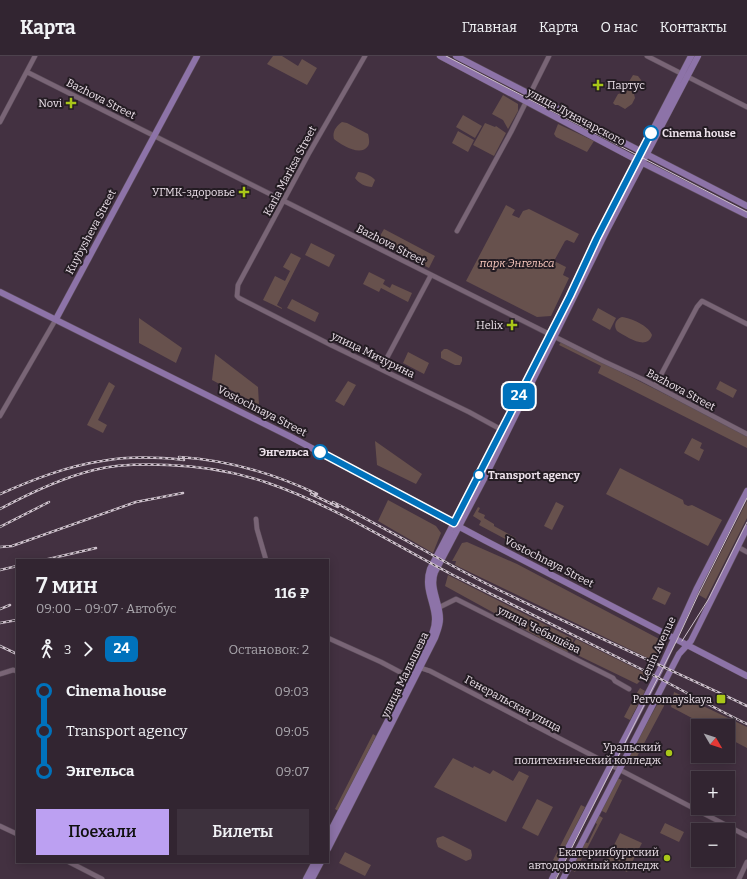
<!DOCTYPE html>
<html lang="ru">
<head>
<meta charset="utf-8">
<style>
	body { margin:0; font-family:Bitter,serif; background:#3d313d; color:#f1f3f6; height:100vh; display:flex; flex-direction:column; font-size:15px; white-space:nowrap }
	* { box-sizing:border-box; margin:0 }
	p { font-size:13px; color:#a8a5ab }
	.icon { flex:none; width:22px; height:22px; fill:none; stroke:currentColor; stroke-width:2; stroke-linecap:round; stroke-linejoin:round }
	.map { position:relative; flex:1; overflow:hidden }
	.details { position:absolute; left:16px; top:503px; width:313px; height:304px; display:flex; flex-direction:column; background:#322531; border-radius:0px; box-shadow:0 2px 10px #0003,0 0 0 1px #4d424d }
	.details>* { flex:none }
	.badge { padding:0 8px; border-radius:6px; font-size:14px; line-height:26px }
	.needle { width:26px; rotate:129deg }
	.fabs { position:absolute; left:691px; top:663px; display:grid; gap:8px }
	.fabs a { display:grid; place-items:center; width:44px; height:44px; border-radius:0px; background:#322531; box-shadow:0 2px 10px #0003,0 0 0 1px #4d424d; font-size:20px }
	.map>.badge { position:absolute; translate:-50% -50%; box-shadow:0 0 0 2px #fff }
	.legs { display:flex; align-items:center; gap:6px; height:44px; padding:0 20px; font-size:13px }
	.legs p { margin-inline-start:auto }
	.head { display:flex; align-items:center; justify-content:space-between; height:68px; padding:0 20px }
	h1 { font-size:22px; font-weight:600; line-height:30px }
	.action { display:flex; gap:8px; margin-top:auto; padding:8px 20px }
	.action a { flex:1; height:46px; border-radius:0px; background:#bca0f2; color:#111; font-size:16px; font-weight:600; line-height:46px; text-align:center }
	.action a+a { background:#3d313d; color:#f1f3f6 }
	ul { padding:0 20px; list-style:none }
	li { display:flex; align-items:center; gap:14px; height:40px; font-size:15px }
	li i { display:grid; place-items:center; width:6px; height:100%; margin:0 5px; background:currentColor }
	li i::after { content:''; width:10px; height:10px; margin:-5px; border:3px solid; border-radius:50%; background:#322531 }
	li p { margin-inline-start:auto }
	li:first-child i { background:linear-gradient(#0000 50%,currentColor 0) }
	li:last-child i { background:linear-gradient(currentColor 50%,#0000 0) }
	header { display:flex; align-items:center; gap:24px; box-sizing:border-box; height:56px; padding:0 20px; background:#322531; border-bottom:1px solid #4d424d }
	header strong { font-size:19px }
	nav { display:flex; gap:22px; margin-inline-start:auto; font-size:14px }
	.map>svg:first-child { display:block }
</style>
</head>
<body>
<header>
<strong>Карта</strong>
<nav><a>Главная</a><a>Карта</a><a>О нас</a><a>Контакты</a></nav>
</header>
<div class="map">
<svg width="747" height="823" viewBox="0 0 747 823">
	<rect width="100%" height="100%" fill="#433141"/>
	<path fill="#67514d" d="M273,0H282L298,10L302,3L317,12L307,29L267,8Z
		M633,19L638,20L641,24L634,38L635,42L632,48L625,53L618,49H615L613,47L618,38L622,37Z
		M503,39L518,48V55L508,73L503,64L492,58Z
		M463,59L482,70L475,82L456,71Z
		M342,66L347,67L368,78C369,82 370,87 368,90C361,101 341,89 334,83C332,76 336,70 342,66Z
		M485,67L495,71L496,70L506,77L494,100L473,89Z
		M558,68L594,85L587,96L556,81L554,78Z
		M458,75L474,84L468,96L452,87Z
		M358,116C363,116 372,120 375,124L372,131C366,131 358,127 355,122Z
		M506,149L515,154L512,159L519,162L523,155L529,153L579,178L574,187L567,184L565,185L554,205L566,211L563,219L569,222L551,260L537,261L466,225Z
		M384,173L435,200L429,212L377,185Z
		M311,187L335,199L329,211L305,199Z
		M291,197L301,202L277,249L282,252V253L263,244L275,220L285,225L290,215L283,211Z
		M369,216L385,224L383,228L390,232L392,228L412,237L408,246L381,232L379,236L363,228Z
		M292,243L319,257L315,266L287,252Z
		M598,252L616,262L610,274L592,264Z
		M622,261C631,262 649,270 652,279C647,295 627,281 617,275C613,269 616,263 622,261Z
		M139,262L182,292L176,307L139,287Z
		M561,286L747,379V392L598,317L601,310L559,289Z
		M444,293H447L462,301V305L460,309H455L441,302V296Z
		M408,296L429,307L424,318L403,307Z
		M215,298L258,331L259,349L212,324Z
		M348,325L356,329L344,350L335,345Z
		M720,325L737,334L733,342L716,333Z
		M109,326L115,330L98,364L107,369L103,377L87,369Z
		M692,382L702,387L700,392L704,394L699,405L684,397Z
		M375,385L422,418L416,428L377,409Z
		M620,412L683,444L684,448L688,450L692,449L722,464L708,490L606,438Z
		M388,444L436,470L441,477L433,497L378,465Z
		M747,445V462L706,543L699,539Z
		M556,446L564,450L552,474L544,470Z
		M478,451L480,452L478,456L485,459L484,462L494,468V470L516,482L513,487L479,469L481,465L473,460Z
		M467,486L517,508L663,585L654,605L455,509L456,505H452L462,487Z
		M448,519L574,583L567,597L445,530Z
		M658,531L671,537L665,549L652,543Z
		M576,583L647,618L637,628L569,595Z
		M640,632L645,635L630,664L624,661L635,640Z
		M674,636L747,671V692L728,682V670H707L671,651Z
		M662,640L664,642V650L632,710L625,706Z
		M373,678L376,680L338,755L335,753Z
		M453,702L473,712L474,710L490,718L493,714L513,725L519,715L529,720L506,766L434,731Z
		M617,722L622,724L606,757L600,754Z
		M537,743L553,751L538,780L522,772Z
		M581,749L585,751L558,806L553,804Z
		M598,759L603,762L575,816L570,813L584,786L588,787L597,768L594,766Z
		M665,767L684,776L679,786L660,777Z
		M620,777L642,787L627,816L606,805Z
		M443,780L471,794L472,799L471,803L466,805L438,791L436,785L437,782Z
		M345,796L371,809L365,820L339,807Z"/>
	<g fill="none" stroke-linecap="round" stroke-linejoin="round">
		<defs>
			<path id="minor" d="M365,0L308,99L238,229L237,240L239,242L331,289L469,356L502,374
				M647,0L747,51
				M27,16L603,305L642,323L747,378
				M0,66L35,0
				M457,175L511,76L549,0
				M381,313L431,219
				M655,330L697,251L702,245L747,268
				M0,360L56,263
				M256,463L257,473L266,504
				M738,491L747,496
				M438,552L456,543L613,622L615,625L629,633
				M328,582L381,606L413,623
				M418,613L421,612L430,615L747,780
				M0,618L13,614L17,615
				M0,770L17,778
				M69,806L102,823
				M739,823L747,806"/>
			<path id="major" d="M440,0L633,102L747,159
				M456,0L747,150
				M0,236L291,381L486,485L747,620
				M56,263L197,0
				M328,780C352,734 375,689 399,643C410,621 425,599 433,575C441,553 422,537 430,513L511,357L603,170L691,0
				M328,793L435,582C437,576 440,570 440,563C440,546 429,532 435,516L485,421L608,172L698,0
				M306,823L315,806
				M312,823L321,806
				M552,823L660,614L697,532L747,435
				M563,823L679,598L691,585L747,472"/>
		</defs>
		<use href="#minor" stroke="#5c4d5a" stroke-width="5.5"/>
		<use href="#major" stroke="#5c4d5a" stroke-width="7"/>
		<use href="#minor" stroke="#796576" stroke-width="4.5"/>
		<use href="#major" stroke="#8d73a8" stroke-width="6"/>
		<path stroke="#cec1cc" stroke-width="1" d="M446,0L747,156
			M682,585L708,544L747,466
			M556,823L677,584L698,539L747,442"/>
		<defs>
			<path id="rail" d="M179,401C227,404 273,417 317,438
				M0,438C32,424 67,410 102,405C129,400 157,401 184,404
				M311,438L338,451
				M333,446C390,474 444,507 501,535C583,575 665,611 747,650
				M0,453C30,437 61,422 94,414C118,408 143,408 168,409C202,410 236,416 268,427C330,448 392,487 451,518C517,551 583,584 649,617C682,634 714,652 747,668
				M0,471L49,446
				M0,491L12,490L136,446L183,437
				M44,504L96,492
				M0,514L17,510
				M0,553L10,549
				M0,567L17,564
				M0,590L17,598"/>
		</defs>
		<use href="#rail" stroke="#cec1cc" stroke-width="2.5"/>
		<use href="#rail" stroke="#241c23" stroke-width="1" stroke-dasharray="3" stroke-linecap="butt"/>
	</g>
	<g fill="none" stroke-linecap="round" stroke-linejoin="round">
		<defs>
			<path id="line-1" d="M320,396L454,467L511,356L570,240L597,182L651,77"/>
		</defs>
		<use href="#line-1" stroke="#fff" stroke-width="9"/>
		<use href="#line-1" stroke="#0072bc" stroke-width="6"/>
	</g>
	<g fill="#a9c719" stroke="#241c23" stroke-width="1.5">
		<path d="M596 23h4v4h4v4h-4v4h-4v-4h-4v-4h4z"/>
		<path d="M69 41h4v4h4v4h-4v4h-4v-4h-4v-4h4z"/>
		<path d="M242 130h4v4h4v4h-4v4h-4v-4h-4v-4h4z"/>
		<path d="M510 263h4v4h4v4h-4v4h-4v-4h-4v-4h4z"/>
		<rect x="716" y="638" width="10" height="10" rx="2"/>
		<circle cx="669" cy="697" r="4"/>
		<circle cx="667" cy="802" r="4"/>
	</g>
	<g fill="#fff" stroke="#0072bc" stroke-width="2">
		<circle cx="651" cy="77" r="7"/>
		<circle cx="320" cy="396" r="7"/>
		<circle cx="479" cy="419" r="5"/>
	</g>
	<g text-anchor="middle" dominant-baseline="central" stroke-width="4" stroke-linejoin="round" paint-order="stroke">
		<g font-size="11" fill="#ece1ea" stroke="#241c23" text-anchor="end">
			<text x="607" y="29" text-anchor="start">Партус</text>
			<text x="62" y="47">Novi</text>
			<text x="235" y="136">УГМК-здоровье</text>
			<text x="503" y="269">Helix</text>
			<text x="712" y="643">Pervomayskaya</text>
			<text x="661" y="691">Уральский<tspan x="661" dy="13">политехнический колледж</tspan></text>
			<text x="659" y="796">Екатеринбургский<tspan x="659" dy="13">автодорожный колледж</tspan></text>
		</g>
		<g font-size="11" fill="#ece1ea" stroke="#241c23">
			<text transform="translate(101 43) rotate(27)">Bazhova Street</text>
			<text transform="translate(576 61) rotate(28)">улица Луначарского</text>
			<text transform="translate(290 115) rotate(-62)">Karla Marksa Street</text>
			<text transform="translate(91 176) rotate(-62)">Kuybysheva Street</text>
			<text transform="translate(391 189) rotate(27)">Bazhova Street</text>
			<text transform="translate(373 299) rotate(26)">улица Мичурина</text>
			<text transform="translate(681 334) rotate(28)">Bazhova Street</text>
			<text transform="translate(262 355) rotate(27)">Vostochnaya Street</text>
			<text transform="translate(549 506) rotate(27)">Vostochnaya Street</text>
			<text transform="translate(539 574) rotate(27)">улица Чебышёва</text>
			<text transform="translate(658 593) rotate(-65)">Lenin Avenue</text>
			<text transform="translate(405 619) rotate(-64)">улица Малышева</text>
			<text transform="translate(513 648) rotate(28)">Генеральская улица</text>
		</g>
		<g font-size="11" font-weight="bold" fill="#ece1ea" stroke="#241c23" text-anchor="start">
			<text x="662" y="77">Cinema house</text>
			<text x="309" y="396" text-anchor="end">Энгельса</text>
			<text x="488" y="419">Transport agency</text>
		</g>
		<g font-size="11" font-style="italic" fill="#fbc9bf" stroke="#241c23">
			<text x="517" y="207">парк Энгельса</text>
		</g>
	</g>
</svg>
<div class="fabs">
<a><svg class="needle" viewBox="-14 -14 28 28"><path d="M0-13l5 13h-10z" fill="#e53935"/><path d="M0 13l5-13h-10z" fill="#a8a5ab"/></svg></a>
<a>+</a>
<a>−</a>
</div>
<b class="badge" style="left:519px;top:340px;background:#0072bc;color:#fff">24</b>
<section class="details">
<div class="head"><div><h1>7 мин</h1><p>09:00 – 09:07 · Автобус</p></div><b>116 ₽</b></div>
<div class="legs"><svg class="icon" aria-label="walk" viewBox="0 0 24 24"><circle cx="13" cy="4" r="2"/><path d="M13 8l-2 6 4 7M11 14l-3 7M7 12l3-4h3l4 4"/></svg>3<svg class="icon" aria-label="forward" viewBox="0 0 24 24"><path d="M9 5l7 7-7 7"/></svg><b class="badge" style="background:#0072bc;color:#fff">24</b><p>Остановок: 2</p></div>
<ul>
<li><i style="color:#0072bc"></i><b>Cinema house</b><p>09:03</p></li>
<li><i style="color:#0072bc"></i><span>Transport agency</span><p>09:05</p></li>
<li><i style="color:#0072bc"></i><b>Энгельса</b><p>09:07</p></li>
</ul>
<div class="action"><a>Поехали</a><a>Билеты</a></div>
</section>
</div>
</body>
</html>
